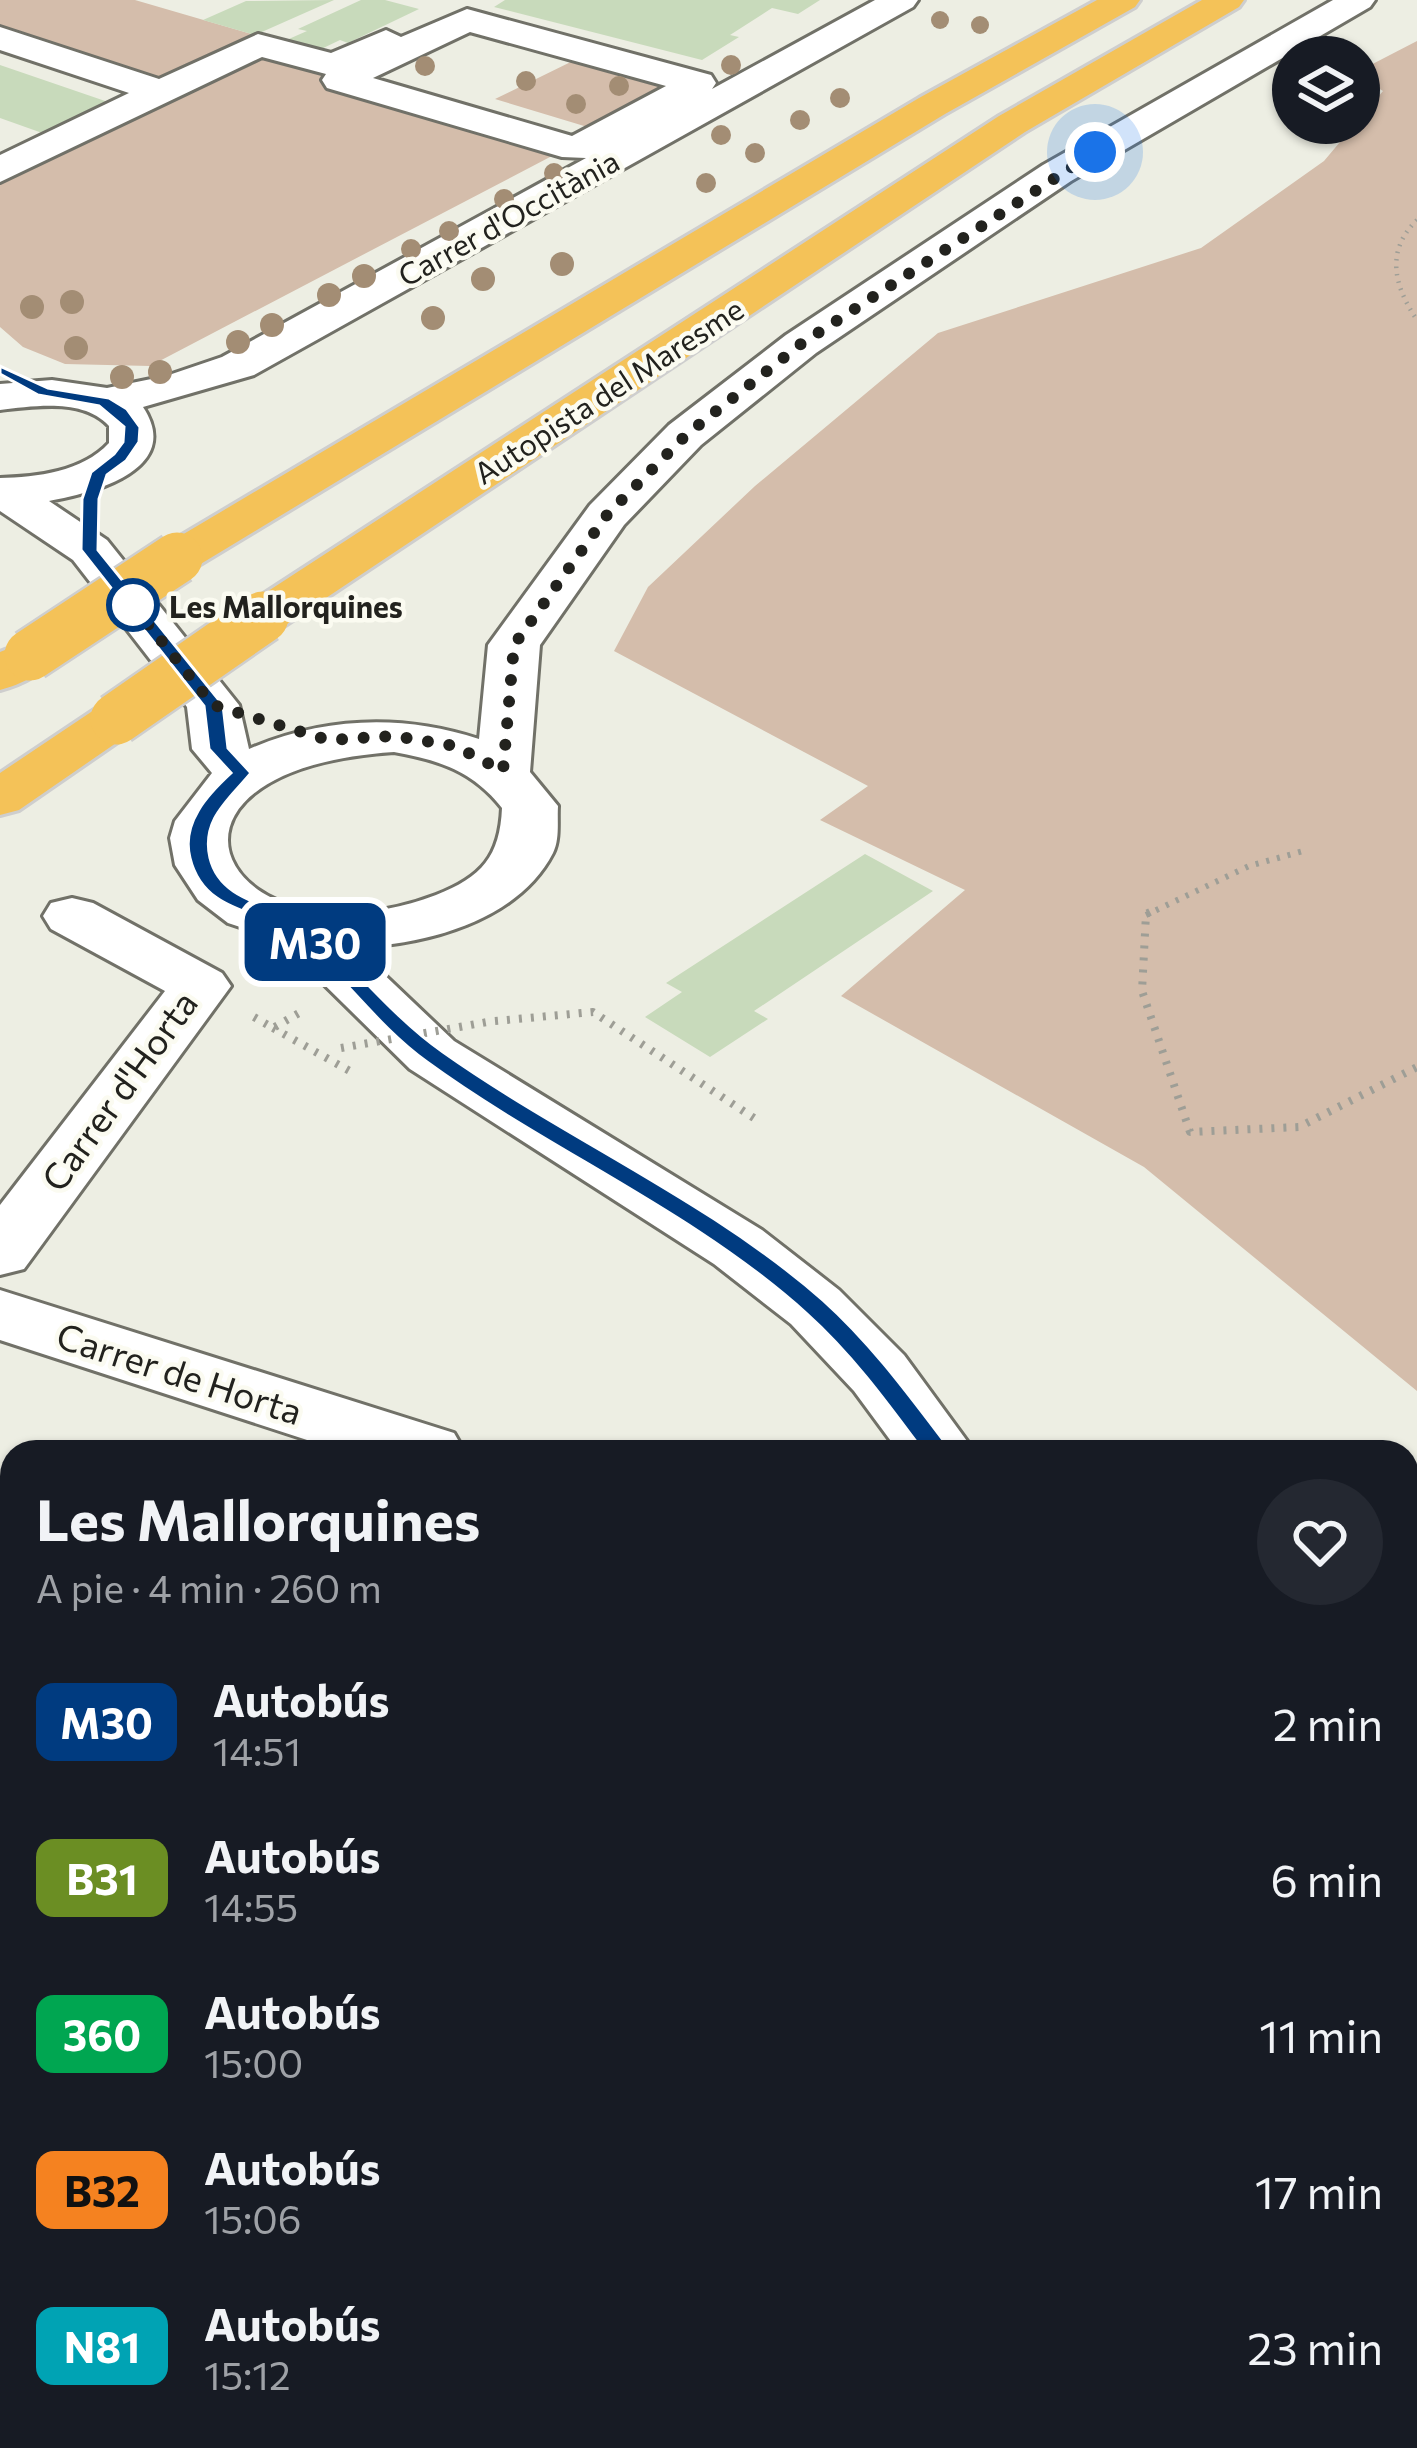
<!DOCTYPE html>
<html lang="es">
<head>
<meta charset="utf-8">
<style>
	body { margin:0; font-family:Commissioner,sans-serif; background:#242831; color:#f1f3f6; height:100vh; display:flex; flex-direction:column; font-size:45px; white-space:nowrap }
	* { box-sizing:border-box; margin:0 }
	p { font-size:39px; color:#9ea1a6 }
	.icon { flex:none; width:66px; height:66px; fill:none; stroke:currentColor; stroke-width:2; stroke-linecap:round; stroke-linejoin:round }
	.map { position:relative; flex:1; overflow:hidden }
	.side { position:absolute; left:0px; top:1440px; width:1419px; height:1008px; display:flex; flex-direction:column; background:#171b24; border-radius:36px 36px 0 0; box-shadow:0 3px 9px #0004 }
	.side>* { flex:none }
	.badge { padding:0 24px; border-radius:18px; font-size:42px; line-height:78px }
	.fabs { position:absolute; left:1272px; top:36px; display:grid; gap:24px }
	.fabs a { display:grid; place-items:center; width:108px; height:108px; border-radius:50%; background:#171b24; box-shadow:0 3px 9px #0004; font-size:60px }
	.you { position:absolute; width:60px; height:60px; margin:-30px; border:9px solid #fff; border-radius:50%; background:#1a73e8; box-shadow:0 0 0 18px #1a73e833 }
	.map>.badge { position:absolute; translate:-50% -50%; box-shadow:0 0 0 6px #fff }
	.round { display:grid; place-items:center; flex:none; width:126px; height:126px; border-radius:63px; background:#242831 }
	.summary { display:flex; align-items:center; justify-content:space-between; height:204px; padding:0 36px }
	h1 { font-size:57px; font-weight:700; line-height:90px }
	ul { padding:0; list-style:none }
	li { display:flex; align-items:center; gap:36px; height:156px; padding:0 36px }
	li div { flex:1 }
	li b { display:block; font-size:45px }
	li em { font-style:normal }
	li .badge { min-width:132px; font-weight:700; text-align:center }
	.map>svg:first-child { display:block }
</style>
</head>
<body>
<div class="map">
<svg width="1417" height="2448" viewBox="0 0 1417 2448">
	<rect width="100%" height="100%" fill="#edeee3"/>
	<path fill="#d4bdab" d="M0,0H135L255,35L157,82L0,29Z
		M1417,41V1391L1144,1167L841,996L965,890L820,820L868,786L614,651L648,587L755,486L938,333L1201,248L1324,161L1383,91L1359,76V71Z
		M589,53L699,82L604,132L495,99Z
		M258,56L571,146L150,366L65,364L23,347L0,327V183Z"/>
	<path fill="#c8dabb" d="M334,0L255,35L203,20L246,1Z
		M361,0H385L419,9L348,43L340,40L315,52L282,42L307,31L298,29Z
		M505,0H820L798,14L772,8L730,35L739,37L702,60L494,7Z
		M0,65L111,103L45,134L0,118Z
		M865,854L933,891L754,1011L768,1019L710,1057L645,1017L682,992L666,983Z"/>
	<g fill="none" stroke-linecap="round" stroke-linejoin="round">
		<defs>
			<path id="minor" d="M875,0H918L913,7L254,375L143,407C184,469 94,493 49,501L107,540L239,705L249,749C324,717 402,714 479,739L488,645L590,505L669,425L786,335L1043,165L1333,0H1375L1370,7L1071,181L816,353L701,445L624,525L540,645L530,772L558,806C557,821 560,839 553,853C518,921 425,945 355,947L454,1041L762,1230L839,1290L904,1355L975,1452H899L854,1391L791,1324L714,1264L410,1069L279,940L228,923L198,900L175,865L170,838L175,821L212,773L192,749L187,707L73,560L0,511V478C37,477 82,472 109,443V426C83,398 35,406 0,410V384L52,380L107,388L166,376L222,357L586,158L562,157L327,88L322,80L326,74L262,57L0,182V155L129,93L0,50V27L159,79L258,34L331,53L386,30L401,37L467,9L711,75L716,83L712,89ZM470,32L666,86L572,136L373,78ZM394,752C439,760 473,771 502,808C500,856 482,877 436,895C227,974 116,771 394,752Z
				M72,898L93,903L222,973L231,986L24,1269L0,1275V1205L165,991L51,929L43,916L51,903Z
				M0,1290L454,1433L465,1452H344L0,1340Z
				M0,1976L12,1980V2058L0,2054Z
				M1407,2071L1417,2075V2169L1407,2165Z
				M724,2436H825L830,2448H729Z"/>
			<path id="highway" d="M1097,0H1140L1135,7L945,114L194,568L177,573L160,568L153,558L160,548L919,98Z
				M1202,0H1244L1239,7L1025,132L281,628L263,632L245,628L238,617L245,606L999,116Z
				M30,640L48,644L56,655C43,674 22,684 0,690V652Z
				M116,703L135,708L143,719L135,730L19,810L0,815V773L97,708Z"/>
		</defs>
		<use href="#minor" stroke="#717168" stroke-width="6"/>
		<use href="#highway" stroke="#cecece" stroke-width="6"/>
		<path stroke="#9e9e96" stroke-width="4.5" stroke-dasharray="1.5 6" stroke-linecap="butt" d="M1417,220C1385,251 1394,286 1417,320"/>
		<path stroke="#9e9e96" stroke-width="6" stroke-dasharray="3 8" stroke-linecap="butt" d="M1146,915L1249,866L1307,850"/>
		<path stroke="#9e9e96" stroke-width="8" stroke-dasharray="3 9" stroke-linecap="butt" d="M1150,912L1146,914L1142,991L1190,1132L1299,1127L1417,1067
			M254,1017L273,1028L299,1013
			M495,1021L593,1012L760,1122
			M273,1028L355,1074"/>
		<use href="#minor" fill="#fff" fill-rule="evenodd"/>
		<use href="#highway" fill="#f4c258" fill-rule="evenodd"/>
		<defs>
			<path id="highway-bridge" d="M30,655L177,558
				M116,719L263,617"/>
		</defs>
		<use href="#highway-bridge" stroke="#cecece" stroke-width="56" stroke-linecap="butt"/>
		<path stroke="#9e9e96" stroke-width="8" stroke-dasharray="3 9" stroke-linecap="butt" d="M341,1048L493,1021"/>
		<use href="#highway-bridge" stroke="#f4c258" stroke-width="51"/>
	</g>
	<g fill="#a38d74">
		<circle cx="940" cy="20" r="9"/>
		<circle cx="980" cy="25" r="9"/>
		<circle cx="731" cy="65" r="10"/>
		<circle cx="425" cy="66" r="10"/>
		<circle cx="526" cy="81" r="10"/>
		<circle cx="619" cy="86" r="10"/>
		<circle cx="840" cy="98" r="10"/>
		<circle cx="576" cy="104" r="10"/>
		<circle cx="800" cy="120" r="10"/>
		<circle cx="721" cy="135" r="10"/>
		<circle cx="755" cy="153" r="10"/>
		<circle cx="554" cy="173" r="10"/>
		<circle cx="706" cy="183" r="10"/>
		<circle cx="504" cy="199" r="10"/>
		<circle cx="449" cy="231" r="10"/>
		<circle cx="411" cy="249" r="10"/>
		<circle cx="562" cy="264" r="12"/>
		<circle cx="364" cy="276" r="12"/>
		<circle cx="483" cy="279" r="12"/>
		<circle cx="329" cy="295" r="12"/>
		<circle cx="72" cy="302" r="12"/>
		<circle cx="32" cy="307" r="12"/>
		<circle cx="433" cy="318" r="12"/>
		<circle cx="272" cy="325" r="12"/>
		<circle cx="238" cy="342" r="12"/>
		<circle cx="76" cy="348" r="12"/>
		<circle cx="160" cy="372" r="12"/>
		<circle cx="122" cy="377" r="12"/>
	</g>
	<path fill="#003b80" stroke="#fff" stroke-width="3" d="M0,366L48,388L109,398L127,409L140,427L139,442L126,461L107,475L99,499L98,550L223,705L228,748L251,773C230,799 201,819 210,858C222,908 287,904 317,933C358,972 397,1020 443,1052C566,1139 709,1200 823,1300C871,1343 909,1395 947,1445L951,1452L947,1459H929C891,1408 854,1356 806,1313C693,1211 549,1151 427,1062C378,1027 342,974 296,935C266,910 204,916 190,858C181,823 207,795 231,773L209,749L204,706L81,550L82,499L91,472L114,454L123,442L124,427L99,406L38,395L0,374Z"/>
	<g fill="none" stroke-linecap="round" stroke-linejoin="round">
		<path stroke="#22221e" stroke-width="12" stroke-dasharray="0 21.6" d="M133,605L127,598L213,705L328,740L394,736L455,746L503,771L514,645L607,515L686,435L801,344L1095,152"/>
	</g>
	<circle fill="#fff" stroke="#003b80" stroke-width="6" cx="133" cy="605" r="24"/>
	<g text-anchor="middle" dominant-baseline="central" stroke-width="9" stroke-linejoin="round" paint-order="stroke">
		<g font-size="30" fill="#22221e" stroke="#fbfbf1">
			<text transform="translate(508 217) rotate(-29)">Carrer d'Occitània</text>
			<text transform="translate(608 390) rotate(-33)">Autopista del Maresme</text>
		</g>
		<g font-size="30" font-weight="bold" fill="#22221e" stroke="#fbfbf1" text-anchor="start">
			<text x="169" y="605">Les Mallorquines</text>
		</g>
		<g font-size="36" fill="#22221e" stroke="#fbfbf1">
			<text transform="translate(118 1090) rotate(-54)">Carrer d'Horta</text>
			<text transform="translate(180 1372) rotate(18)">Carrer de Horta</text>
		</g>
	</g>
</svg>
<div class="fabs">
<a><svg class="icon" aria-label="layers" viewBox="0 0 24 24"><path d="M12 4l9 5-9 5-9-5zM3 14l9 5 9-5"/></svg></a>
</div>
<div class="you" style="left:1095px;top:152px"></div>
<b class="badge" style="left:315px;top:942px;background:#003b80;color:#fff">M30</b>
<section class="side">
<div class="summary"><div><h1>Les Mallorquines</h1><p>A pie · 4 min · 260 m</p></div><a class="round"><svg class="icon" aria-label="heart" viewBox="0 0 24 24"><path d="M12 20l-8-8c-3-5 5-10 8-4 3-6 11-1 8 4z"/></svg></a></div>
<ul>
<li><span class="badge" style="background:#003b80;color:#fff">M30</span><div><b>Autobús</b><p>14:51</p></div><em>2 min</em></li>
<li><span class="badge" style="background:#6b8e23;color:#fff">B31</span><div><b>Autobús</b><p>14:55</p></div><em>6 min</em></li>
<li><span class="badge" style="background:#00a651;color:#fff">360</span><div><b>Autobús</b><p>15:00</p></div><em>11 min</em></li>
<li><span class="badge" style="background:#f58220;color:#111">B32</span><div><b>Autobús</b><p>15:06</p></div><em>17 min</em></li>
<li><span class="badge" style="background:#00a3b4;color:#fff">N81</span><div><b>Autobús</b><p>15:12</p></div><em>23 min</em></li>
</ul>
</section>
</div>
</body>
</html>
